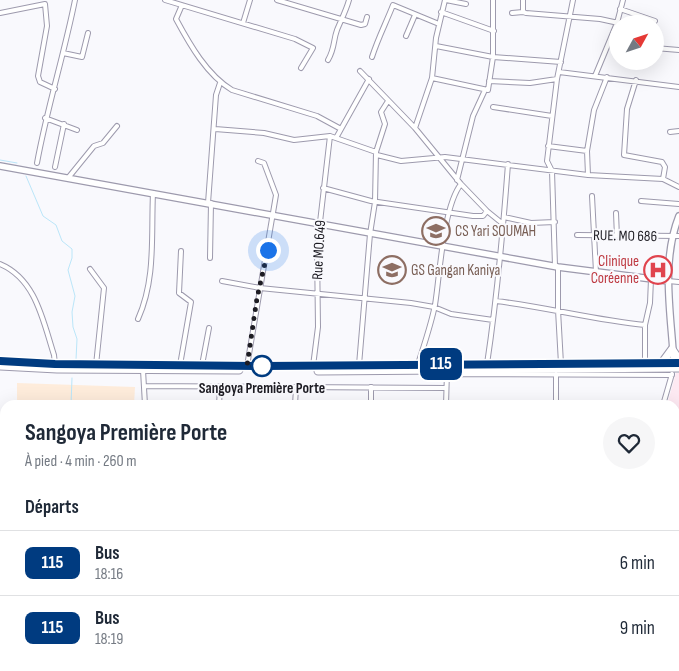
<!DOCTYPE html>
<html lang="fr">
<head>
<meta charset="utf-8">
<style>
	body { margin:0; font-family:"Sofia Sans Condensed",sans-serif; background:#f6f6f7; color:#1f2937; height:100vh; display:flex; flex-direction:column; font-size:19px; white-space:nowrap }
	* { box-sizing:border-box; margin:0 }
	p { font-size:16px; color:#747a83 }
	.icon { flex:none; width:28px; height:28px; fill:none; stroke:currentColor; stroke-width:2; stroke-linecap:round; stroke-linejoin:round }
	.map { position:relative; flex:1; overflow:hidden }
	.drawer { position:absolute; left:0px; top:400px; width:680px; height:271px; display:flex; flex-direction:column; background:#fff; border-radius:15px 15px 0 0; box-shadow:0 5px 20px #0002 }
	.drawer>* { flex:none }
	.badge { padding:0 10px; border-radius:8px; font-size:18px; line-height:32px }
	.needle { width:32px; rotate:50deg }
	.tools { position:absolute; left:609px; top:15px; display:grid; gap:10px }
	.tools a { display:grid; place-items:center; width:55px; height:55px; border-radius:50%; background:#fff; box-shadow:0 5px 20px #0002; font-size:25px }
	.you { position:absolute; width:25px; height:25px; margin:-12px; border:4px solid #fff; border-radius:50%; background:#1a73e8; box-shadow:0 0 0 8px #1a73e833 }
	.map>.badge { position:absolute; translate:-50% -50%; box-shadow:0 0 0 2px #fff }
	h2 { padding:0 25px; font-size:19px; line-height:45px }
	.round { display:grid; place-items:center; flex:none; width:52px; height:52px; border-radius:26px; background:#f6f6f7 }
	.headline { display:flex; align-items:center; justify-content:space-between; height:85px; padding:0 25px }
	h1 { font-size:24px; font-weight:700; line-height:38px }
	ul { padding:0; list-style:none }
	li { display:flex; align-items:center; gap:15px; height:65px; padding:0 25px; border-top:1px solid #e0e1e3 }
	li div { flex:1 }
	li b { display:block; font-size:19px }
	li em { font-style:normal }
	li .badge { min-width:55px; font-weight:700; text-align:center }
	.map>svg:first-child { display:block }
</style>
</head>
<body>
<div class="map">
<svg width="679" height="671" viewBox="0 0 679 671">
	<rect width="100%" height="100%" fill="#f9f9fd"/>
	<path fill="#fde9f2" d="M676,373H679V412H675V405H667Z"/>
	<path fill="#feecdb" d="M17,383L135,387L134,405H17Z"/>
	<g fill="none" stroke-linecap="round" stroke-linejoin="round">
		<path stroke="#bbe6f9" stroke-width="1" d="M0,160L17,163
			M26,176L43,216L56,225L62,241L72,249V258L68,270L75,296L72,312L73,327L77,339L76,360
			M71,405L72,378
			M50,667V666
			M48,671L49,668"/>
		<defs>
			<path id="street" d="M165,0L295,39L313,48L301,68
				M277,0L361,25L365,24L367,17
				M446,0L466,4
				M523,0V12L526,13L600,19L623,24
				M182,5L176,19C190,45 207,75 232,90L317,116L341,129
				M620,9L655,21
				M441,12L494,31
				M0,13L45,4L47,26L38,76L40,82L55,89
				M512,13L523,12
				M243,23L250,0
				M406,36L415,15
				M436,46L493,57L561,62
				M655,48L679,50
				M63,53L82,57L88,33
				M372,57C378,38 386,23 393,5L439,24
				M328,60C335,48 333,41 337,30C341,20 346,11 349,0
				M360,71L415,128L461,184L487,211L503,224
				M559,72L679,87
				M595,76L617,23L623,0
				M432,78L488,90L493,57V0
				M636,80L627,109L624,155L662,162L665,167L663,179
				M489,81L530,83L557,79
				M493,107L552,116
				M45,118L77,130
				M415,128L432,78L436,38L445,0
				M215,129L264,133L294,140L330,136
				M670,132L679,131
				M336,138L369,79
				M548,146L587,151L594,110L607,77
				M587,151L588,175
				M377,155L401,161L445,157L588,175L663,179L679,187
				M37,163C47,108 64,55 75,0
				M55,167L64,124
				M68,178L94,146L103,143L117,126
				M457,180L473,116L485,90
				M323,188L371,201L473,216H483L487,211
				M592,196L596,272
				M641,201L679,204
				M208,203L216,95L220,83
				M616,213L617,237
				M504,217L531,223L555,222
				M577,235L679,236
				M210,258L211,203
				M0,264C36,279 43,321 54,355L55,364
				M555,266L552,171L547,161L557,79L573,0
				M558,267V310L561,364
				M90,269L104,288L96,365
				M222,281L260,288L411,303L434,307L451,314L493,320
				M668,281L679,282
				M496,301C546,307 595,320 645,325V364
				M138,319C156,279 151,236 153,193
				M645,325L650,303L651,279
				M418,364C424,345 431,325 435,305C440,274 443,207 461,184
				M487,364C497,298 503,231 508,164
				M180,365L191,302L179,293L181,251
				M202,365L209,328
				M359,365L370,234L375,202L376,152L385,124L381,112L388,101
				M247,366L276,195L264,163L258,161
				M313,366L318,327L317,248L330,136L376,152
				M143,370L145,405
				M446,374L672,375
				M556,374V405
				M144,386L446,388
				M371,387V405
				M219,405L220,388
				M295,405L296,388
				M446,405L447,372
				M663,405L672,374
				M675,450H679
				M0,474H5
				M675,510H679
				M0,512H5
				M675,538H679
				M675,578H679
				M0,581L5,580
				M0,646H5
				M134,666L142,671
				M201,666L203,671
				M501,666L510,671
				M175,671L178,666
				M248,671V666
				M296,671V666
				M343,671L344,666
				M443,671L444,666
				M488,671L491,666
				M553,671L554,666
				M592,671L593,666
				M645,671L646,666"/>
			<path id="secondary" d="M0,166L558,267L668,281
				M674,367C672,318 660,264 679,216"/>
			<path id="highway" d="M0,361L55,364L262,366L679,363
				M661,364L672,349L679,359
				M0,366L57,369L239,370
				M318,371L679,368"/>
		</defs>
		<use href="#street" stroke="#9d9aad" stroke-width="6"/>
		<use href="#secondary" stroke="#9d9aad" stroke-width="8"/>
		<use href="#highway" stroke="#9d9aad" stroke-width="9"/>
		<use href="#street" stroke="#fff" stroke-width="4"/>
		<use href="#secondary" stroke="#fff" stroke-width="5.5"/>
		<use href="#highway" stroke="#fff" stroke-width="7"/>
	</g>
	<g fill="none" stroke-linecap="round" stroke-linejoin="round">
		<defs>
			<path id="line" d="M0,361L55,364L262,366L679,363"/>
		</defs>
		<use href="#line" stroke="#fff" stroke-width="11"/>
		<use href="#line" stroke="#003b80" stroke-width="8"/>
		<path stroke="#1d1c23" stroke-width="5" stroke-dasharray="0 9" d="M262,366H247L257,298L268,250"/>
	</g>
	<defs>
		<symbol id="school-ring" viewBox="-11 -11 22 22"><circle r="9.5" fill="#f9f9fd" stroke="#8d6e63" stroke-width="1.5"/><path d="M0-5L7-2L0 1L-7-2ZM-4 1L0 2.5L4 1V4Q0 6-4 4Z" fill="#8d6e63"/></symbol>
		<symbol id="hospital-ring" viewBox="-11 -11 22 22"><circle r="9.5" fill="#f9f9fd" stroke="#e0444e" stroke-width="1.5"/><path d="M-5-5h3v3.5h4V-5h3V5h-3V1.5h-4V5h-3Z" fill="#e0444e"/></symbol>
	</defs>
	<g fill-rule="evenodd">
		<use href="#school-ring" x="420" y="215" width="32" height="32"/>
		<use href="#school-ring" x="376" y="254" width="32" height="32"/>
		<use href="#hospital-ring" x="642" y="254" width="32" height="32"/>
	</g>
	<circle fill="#fff" stroke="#003b80" stroke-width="2.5" cx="262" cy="366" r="10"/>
	<g text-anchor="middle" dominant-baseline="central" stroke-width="4" stroke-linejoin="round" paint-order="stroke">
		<g font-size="15" fill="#785e54" stroke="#f9f9fd" text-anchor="start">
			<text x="455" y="231">CS Yari SOUMAH</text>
			<text x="411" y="270">GS Gangan Kaniya</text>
		</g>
		<g font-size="15" fill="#1d1c23" stroke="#f9f9fd">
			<text transform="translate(625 236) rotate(1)">RUE. MO 686</text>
			<text transform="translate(319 250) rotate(-87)">Rue MO.649</text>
		</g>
		<g font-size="15" fill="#be3a42" stroke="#f9f9fd" text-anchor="end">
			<text x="639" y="261">Clinique<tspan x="639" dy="17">Coréenne</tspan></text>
		</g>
		<g font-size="15" font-weight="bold" fill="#1d1c23" stroke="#f9f9fd">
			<text x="262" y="388">Sangoya Première Porte</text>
		</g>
	</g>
</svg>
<div class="tools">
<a><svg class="needle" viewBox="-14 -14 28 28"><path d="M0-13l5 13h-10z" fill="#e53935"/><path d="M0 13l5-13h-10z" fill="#747a83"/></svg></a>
</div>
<div class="you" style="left:268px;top:250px"></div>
<b class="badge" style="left:441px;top:364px;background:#003b80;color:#fff">115</b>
<section class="drawer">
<div class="headline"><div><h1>Sangoya Première Porte</h1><p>À pied · 4 min · 260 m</p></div><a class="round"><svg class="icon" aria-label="heart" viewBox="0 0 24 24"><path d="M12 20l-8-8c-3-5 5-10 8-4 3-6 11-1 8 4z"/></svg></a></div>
<h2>Départs</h2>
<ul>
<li><span class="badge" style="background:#003b80;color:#fff">115</span><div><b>Bus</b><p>18:16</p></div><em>6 min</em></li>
<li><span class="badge" style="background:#003b80;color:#fff">115</span><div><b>Bus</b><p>18:19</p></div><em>9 min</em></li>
</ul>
</section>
</div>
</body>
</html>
